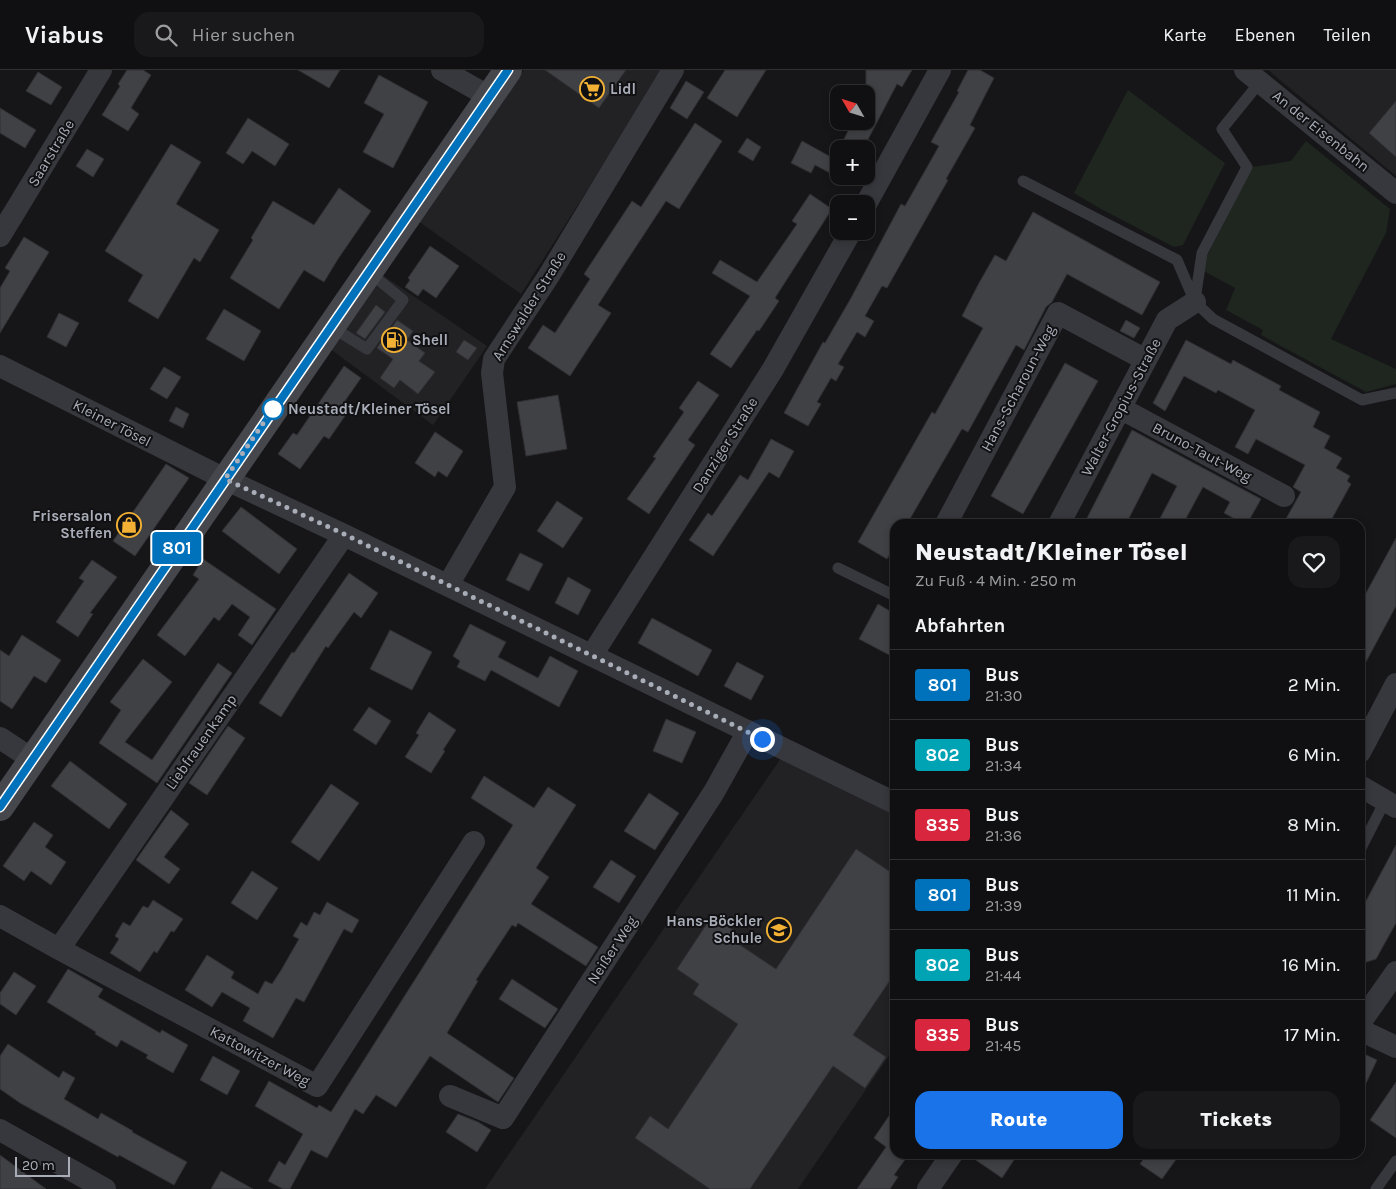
<!DOCTYPE html>
<html lang="de">
<head>
<meta charset="utf-8">
<style>
	body { margin:0; font-family:Karla,sans-serif; background:#19191b; color:#f1f3f6; height:100vh; display:flex; flex-direction:column; font-size:19px; white-space:nowrap }
	* { box-sizing:border-box; margin:0 }
	p { font-size:16px; color:#9c9d9f }
	.icon { flex:none; width:28px; height:28px; fill:none; stroke:currentColor; stroke-width:2; stroke-linecap:round; stroke-linejoin:round }
	.map { position:relative; flex:1; overflow:hidden }
	.side { position:absolute; left:890px; top:449px; width:475px; height:640px; display:flex; flex-direction:column; background:#101012; border-radius:15px; box-shadow:0 2px 8px #0003,0 0 0 1px #303032 }
	.side>* { flex:none }
	.badge { padding:0 10px; border-radius:4px; font-size:18px; line-height:32px }
	.needle { width:32px; rotate:309deg }
	.tools { position:absolute; left:830px; top:15px; display:grid; gap:10px }
	.tools a { display:grid; place-items:center; width:45px; height:45px; border-radius:10px; background:#101012; box-shadow:0 2px 8px #0003,0 0 0 1px #303032; font-size:25px }
	.scale { position:absolute; left:15px; bottom:12px; width:55px; box-sizing:border-box; padding-left:5px; border:2px solid #a8adb8; border-top:0; font-size:14px; line-height:18px; white-space:nowrap; color:#a8adb8; -webkit-text-stroke:4px #111113; paint-order:stroke }
	.you { position:absolute; width:25px; height:25px; margin:-12px; border:4px solid #fff; border-radius:50%; background:#1a73e8; box-shadow:0 0 0 8px #1a73e833 }
	.map>.badge { position:absolute; translate:-50% -50%; box-shadow:0 0 0 2px #fff }
	h2 { padding:0 25px; font-size:19px; line-height:45px }
	.round { display:grid; place-items:center; flex:none; width:52px; height:52px; border-radius:15px; background:#19191b }
	.head { display:flex; align-items:center; justify-content:space-between; height:85px; padding:0 25px }
	h1 { font-size:24px; font-weight:800; line-height:38px }
	.button { display:flex; gap:10px; margin-top:auto; padding:10px 25px }
	.button a { flex:1; height:58px; border-radius:15px; background:#1a73e8; color:#fff; font-size:20px; font-weight:800; line-height:58px; text-align:center }
	.button a+a { background:#19191b; color:#f1f3f6 }
	ul { padding:0; list-style:none }
	li { display:flex; align-items:center; gap:15px; height:70px; padding:0 25px; border-top:1px solid #303032 }
	li div { flex:1 }
	li b { display:block; font-size:19px }
	li em { font-style:normal }
	li .badge { min-width:55px; font-weight:700; text-align:center }
	header { display:flex; align-items:center; gap:30px; box-sizing:border-box; height:70px; padding:0 25px; background:#101012; border-bottom:1px solid #303032 }
	header strong { font-size:24px }
	nav { display:flex; gap:28px; margin-inline-start:auto; font-size:18px }
	.search { width:350px; height:45px; background:#19191b; display:flex; align-items:center; gap:12px; box-sizing:border-box; padding:0 18px; border-radius:15px; color:#9c9d9f; font-size:19px }
	.map>svg:first-child { display:block }
</style>
</head>
<body>
<header>
<strong>Viabus</strong>
<div class="search"><svg class="icon" aria-label="search" viewBox="0 0 24 24"><circle cx="10" cy="10" r="6"/><path d="M15 15l6 6"/></svg>Hier suchen</div>
<nav><a>Karte</a><a>Ebenen</a><a>Teilen</a></nav>
</header>
<div class="map">
<svg width="1396" height="1119" viewBox="0 0 1396 1119">
	<rect width="100%" height="100%" fill="#161618"/>
	<path fill="#222225" d="M524,0H664L521,224L418,151Z
		M1268,0H1396V106Z
		M381,204L487,276L433,355L329,278Z
		M781,688L895,742V977L798,1119H485Z"/>
	<path fill="#1e261f" d="M1128,20L1225,93L1183,175L1174,177L1101,139L1074,123Z
		M1306,71L1390,139L1386,163L1331,269L1396,299V314L1366,322L1261,265L1263,260L1226,240L1235,218L1202,200L1204,192L1252,97L1291,91Z"/>
	<path fill="#404145" stroke="#303034" d="M127,0H143L151,5L131,38L139,44L128,61L102,45L120,16L118,14Z
		M298,0H340L329,18Z
		M545,0H626L599,38Z
		M725,0H766L737,47L707,28Z
		M866,0H912L902,17L897,14L863,79H839V106H849L847,112L815,95L811,103L791,93L802,71L831,87L837,76L840,77L853,51H866Z
		M968,0H980L994,8L970,55L975,58L946,109L948,110L887,218L882,216L865,246L874,251L865,267L857,262L838,294L844,297L836,311L831,308L817,332L821,334L808,356L784,343L823,272L825,273L851,228L901,134L905,136L939,76L931,72L959,22L957,21Z
		M38,2L62,17L51,35L26,21Z
		M379,5L428,32L393,98L363,82L384,44L364,33Z
		M686,11L704,22L687,49L670,38Z
		M1396,31V87L1369,63Z
		M0,38L36,60L25,78L0,63Z
		M248,48L289,74L275,96L252,81L243,94L226,83Z
		M695,53L722,71L679,139L666,131L620,201L598,235L611,243L570,306L528,278L543,255L555,263L590,209L584,204L632,131L641,137Z
		M747,68L761,77L753,91L738,82Z
		M171,74L201,92L176,134L219,160L200,192L194,188L158,249L128,231L143,205L105,181Z
		M87,79L104,89L93,107L76,96Z
		M339,118L371,141L338,189L324,212L304,200L279,239L230,208L253,170L251,168L273,131L314,155Z
		M810,124L832,139L775,228L779,231L759,261L757,260L731,298L710,284L750,226L712,203L720,190L757,212L797,154L792,151Z
		M1033,142L1160,212L1142,245L1067,204L1052,232L1046,237L1024,280L1016,275L968,362L962,359L907,454H895V475L887,489L858,472L932,342L935,344L983,258L962,246L979,213L995,185L1006,191Z
		M24,167L49,182L0,263V218L10,201L5,198Z
		M430,176L459,196L436,228L423,219L418,226L405,217L410,210L408,208Z
		M376,235L385,242L365,269L356,263Z
		M224,239L261,261L244,291L206,269Z
		M59,243L79,253L66,277L47,267Z
		M397,250L413,261L407,270L425,283L419,291L435,302L418,324L400,310L394,318L380,308L393,289L377,278Z
		M1126,250L1140,258L1134,268L1120,261Z
		M464,270L477,278L468,290L456,282Z
		M1186,270L1231,294L1233,290L1281,316L1279,320L1320,342L1313,357L1330,366L1324,378L1342,388L1336,398L1350,406L1347,411L1351,414L1329,454H1283L1301,422L1293,417L1305,395L1256,369L1248,384L1235,377L1255,340L1218,320L1216,323L1184,306L1165,341L1153,333Z
		M1065,293L1098,311L1023,444L991,426Z
		M344,296L361,308L340,338L347,343L329,369L324,366L300,399L278,384L293,363L297,365Z
		M164,297L181,307L167,329L150,319Z
		M698,311L719,325L688,370L695,375L649,444L627,429L656,388L653,387L684,342L679,338Z
		M558,325L567,379L526,386L517,332Z
		M176,337L189,344L183,358L169,351Z
		M1132,360L1261,429L1247,454H1244L1224,443L1230,432L1203,417L1183,454H1157L1177,416L1152,403L1126,454H1084Z
		M435,362L463,381L447,407L438,401L435,407L415,393Z
		M771,369L794,381L779,408L769,402L713,486L689,470L708,443L712,446L740,405L748,410Z
		M166,394L189,408L135,486L113,471Z
		M557,431L583,448L563,478L537,461Z
		M241,437L297,479L279,504L222,461Z
		M1396,468V536L1360,603V534Z
		M520,483L543,494L529,521L506,510Z
		M203,489L276,539L252,575L238,565L250,547L232,534L219,551L214,547L185,586L157,565L199,509L193,505Z
		M92,490L117,507L90,543L93,544L78,567L56,552L84,511L79,508Z
		M349,503L378,523L361,548L354,542L328,578L326,576L281,647L259,633L292,582L294,583Z
		M568,507L591,520L578,545L555,533Z
		M878,534L895,544V588L859,569Z
		M652,548L712,580L698,606L638,573Z
		M470,554L506,572L498,587L538,608L550,586L578,601L559,637L491,600L485,611L457,597L460,591L453,586Z
		M390,560L432,582L412,620L370,599Z
		M22,565L61,590L46,613L34,606L12,639L0,631V580L9,586Z
		M143,589L172,612L125,672L152,690L218,593L232,603L157,713L99,673L121,640L110,632Z
		M737,592L764,606L751,630L724,616Z
		M369,637L391,651L376,675L353,660Z
		M429,642L456,660L443,680L445,681L431,703L405,687L419,665L416,663Z
		M666,649L696,662L682,693L653,681Z
		M228,656L245,668L207,725L189,713Z
		M70,691L127,734L109,759L51,716Z
		M484,706L534,738L548,717L576,735L536,798L549,807L531,834L598,877L586,896L518,853L516,857L512,855L476,910L478,911L447,963L514,1008L498,1032L430,986L396,1037L376,1025L363,1044L355,1039L327,1088L311,1080L290,1119H283L268,1111L279,1091L285,1095L303,1064L255,1036L269,1011L317,1038L319,1035L331,1042L513,755L471,728Z
		M331,714L359,733L319,791L291,772Z
		M649,723L679,743L655,780L624,761Z
		M171,740L189,754L164,787L180,799L169,814L136,790Z
		M34,752L53,765L45,777L66,792L51,815L31,801L24,811L3,796Z
		M1396,775V853L1376,889L1360,894V842Z
		M856,779L895,805V903L853,965L886,987L865,1018L833,996L750,1119H710L635,1068L650,1046L668,1059L738,954L693,924L699,914L677,899L712,846L736,862L731,869L776,899Z
		M611,790L636,806L619,833L593,817Z
		M252,801L278,818L257,850L231,833Z
		M153,830L183,849L174,862L171,861L157,883L154,881L140,902L110,883L119,869L115,866L123,852L130,856L143,836L148,838Z
		M327,832L359,850L352,863L344,859L304,932L296,928L273,968L243,951L250,938L222,922L212,937L185,920L207,885L234,902L231,908L258,924L265,911L272,914L280,902L299,869L293,866L301,852L307,856L314,842L320,845Z
		M68,899L103,919L98,927L160,963L162,960L188,975L173,1003L146,988L148,985L121,970L117,977L95,964L96,962L47,932Z
		M14,902L36,916L16,945L0,934V923Z
		M512,909L558,939L545,958L499,929Z
		M8,974L59,1008L63,1001L75,1008L64,1029L98,1049L101,1043L133,1061L132,1062L187,1092L174,1115L119,1085L118,1087L20,1033L0,1019V986Z
		M1360,982L1377,990L1360,1026Z
		M213,986L240,1001L227,1025L200,1010Z
		M1396,1012V1068L1370,1050Z
		M895,1037V1084H909L894,1105L898,1107L890,1119H857L886,1077L874,1068Z
		M458,1044L478,1052L491,1060L477,1082L446,1062Z
		M967,1084H1018L1002,1108Z
		M1147,1084H1180L1162,1109L1140,1094Z
		M0,1085L46,1119H0Z
		M221,1101L253,1119H211Z"/>
	<g fill="none" stroke-linecap="round" stroke-linejoin="round">
		<path stroke="#37383d" stroke-width="11" d="M1023,111L1177,190L1195,232L1213,249L1362,330L1396,323
			M1195,230L1202,183L1247,97L1222,59L1260,12
			M330,256L367,279L403,230L369,202
			M838,498L895,526
			M1360,780L1385,731
			M1376,1119L1396,1091"/>
		<path stroke="#37383d" stroke-width="22" d="M442,0L488,26
			M1245,0L1396,123
			M866,134L940,0
			M0,166L101,0
			M0,296L225,409L344,465L895,733
			M1120,338L1284,426
			M946,454L1058,243L1146,290
			M1059,454L1167,250L1195,232
			M448,515L505,417L492,303L494,289L548,207L673,0
			M592,585L773,299L851,161
			M0,668L32,689
			M1360,682L1396,614
			M1360,716L1396,737
			M0,846L59,879L317,1016L474,772
			M59,879L344,465
			M1360,953L1396,902
			M1360,960L1396,977
			M450,1026L503,1048L714,722L748,661
			M0,1060L105,1119
			M928,1119L952,1084"/>
		<path stroke="#45474d" stroke-width="28" d="M0,737L508,0"/>
	</g>
	<g fill="none" stroke-linecap="round" stroke-linejoin="round">
		<defs>
			<path id="line" d="M0,737L508,0"/>
		</defs>
		<use href="#line" stroke="#fff" stroke-width="11"/>
		<use href="#line" stroke="#0072bc" stroke-width="8"/>
		<path stroke="#a8adb8" stroke-width="5" stroke-dasharray="0 9" d="M273,339L225,409L344,464L762,669"/>
	</g>
	<defs>
		<symbol id="supermarket-ring" viewBox="-11 -11 22 22"><circle r="9.5" fill="#111113" stroke="#f2b134" stroke-width="1.5"/><path d="M-6-5.5h2.5l.6 2H6L4.5 2H-2.5L-4.4-4H-6ZM-1.5 3.2a1.3 1.3 0 1 0 .1 0ZM3 3.2a1.3 1.3 0 1 0 .1 0Z" fill="#f2b134"/></symbol>
		<symbol id="fuel-ring" viewBox="-11 -11 22 22"><circle r="9.5" fill="#111113" stroke="#f2b134" stroke-width="1.5"/><path d="M-5.5-6h7V0h2V4h1.3V-2.5L3-4.5l.8-.8L6-3V5H2.5V1h-1V6h-7ZM-4.2-4.7v3.2H.2V-4.7Z" fill="#f2b134"/></symbol>
		<symbol id="shop-ring" viewBox="-11 -11 22 22"><circle r="9.5" fill="#111113" stroke="#f2b134" stroke-width="1.5"/><path d="M-5-2.5h2.3a2.7 3.5 0 0 1 5.4 0H5L5.5 6h-11ZM-1.5-2.5h3a1.5 2.3 0 0 0-3 0Z" fill="#f2b134"/></symbol>
		<symbol id="school-ring" viewBox="-11 -11 22 22"><circle r="9.5" fill="#111113" stroke="#f2b134" stroke-width="1.5"/><path d="M0-5L7-2L0 1L-7-2ZM-4 1L0 2.5L4 1V4Q0 6-4 4Z" fill="#f2b134"/></symbol>
	</defs>
	<g fill-rule="evenodd">
		<use href="#supermarket-ring" x="578" y="5" width="28" height="28"/>
		<use href="#fuel-ring" x="380" y="256" width="28" height="28"/>
		<use href="#shop-ring" x="115" y="441" width="28" height="28"/>
		<use href="#school-ring" x="765" y="846" width="28" height="28"/>
	</g>
	<circle fill="#fff" stroke="#0072bc" stroke-width="2.5" cx="273" cy="339" r="10"/>
	<g text-anchor="middle" dominant-baseline="central" stroke-width="4" stroke-linejoin="round" paint-order="stroke">
		<g font-size="15" font-weight="bold" fill="#a8adb8" stroke="#111113" text-anchor="start">
			<text x="610" y="19">Lidl</text>
			<text x="412" y="270">Shell</text>
			<text x="112" y="446" text-anchor="end">Frisersalon<tspan x="112" dy="17">Steffen</tspan></text>
			<text x="762" y="851" text-anchor="end">Hans-Böckler<tspan x="762" dy="17">Schule</tspan></text>
		</g>
		<g font-size="15" fill="#a8adb8" stroke="#111113">
			<text transform="translate(1321 61) rotate(39)">An der Eisenbahn</text>
			<text transform="translate(51 83) rotate(-59)">Saarstraße</text>
			<text transform="translate(529 236) rotate(-58)">Arnswalder Straße</text>
			<text transform="translate(1018 318) rotate(-62)">Hans-Scharoun-Weg</text>
			<text transform="translate(1121 337) rotate(-62)">Walter-Gropius-Straße</text>
			<text transform="translate(112 353) rotate(27)">Kleiner Tösel</text>
			<text transform="translate(725 375) rotate(-58)">Danziger Straße</text>
			<text transform="translate(1202 382) rotate(28)">Bruno-Taut-Weg</text>
			<text transform="translate(201 672) rotate(-55)">Liebfrauenkamp</text>
			<text transform="translate(612 880) rotate(-57)">Neißer Weg</text>
			<text transform="translate(260 986) rotate(28)">Kattowitzer Weg</text>
		</g>
		<g font-size="15" font-weight="bold" fill="#a8adb8" stroke="#111113" text-anchor="start">
			<text x="288" y="339">Neustadt/Kleiner Tösel</text>
		</g>
	</g>
</svg>
<div class="tools">
<a><svg class="needle" viewBox="-14 -14 28 28"><path d="M0-13l5 13h-10z" fill="#e53935"/><path d="M0 13l5-13h-10z" fill="#9c9d9f"/></svg></a>
<a>+</a>
<a>−</a>
</div>
<div class="scale">20 m</div>
<div class="you" style="left:762px;top:669px"></div>
<b class="badge" style="left:177px;top:478px;background:#0072bc;color:#fff">801</b>
<section class="side">
<div class="head"><div><h1>Neustadt/Kleiner Tösel</h1><p>Zu Fuß · 4 Min. · 250 m</p></div><a class="round"><svg class="icon" aria-label="heart" viewBox="0 0 24 24"><path d="M12 20l-8-8c-3-5 5-10 8-4 3-6 11-1 8 4z"/></svg></a></div>
<h2>Abfahrten</h2>
<ul>
<li><span class="badge" style="background:#0072bc;color:#fff">801</span><div><b>Bus</b><p>21:30</p></div><em>2 Min.</em></li>
<li><span class="badge" style="background:#00a3b4;color:#fff">802</span><div><b>Bus</b><p>21:34</p></div><em>6 Min.</em></li>
<li><span class="badge" style="background:#d7263d;color:#fff">835</span><div><b>Bus</b><p>21:36</p></div><em>8 Min.</em></li>
<li><span class="badge" style="background:#0072bc;color:#fff">801</span><div><b>Bus</b><p>21:39</p></div><em>11 Min.</em></li>
<li><span class="badge" style="background:#00a3b4;color:#fff">802</span><div><b>Bus</b><p>21:44</p></div><em>16 Min.</em></li>
<li><span class="badge" style="background:#d7263d;color:#fff">835</span><div><b>Bus</b><p>21:45</p></div><em>17 Min.</em></li>
</ul>
<div class="button"><a>Route</a><a>Tickets</a></div>
</section>
</div>
</body>
</html>
